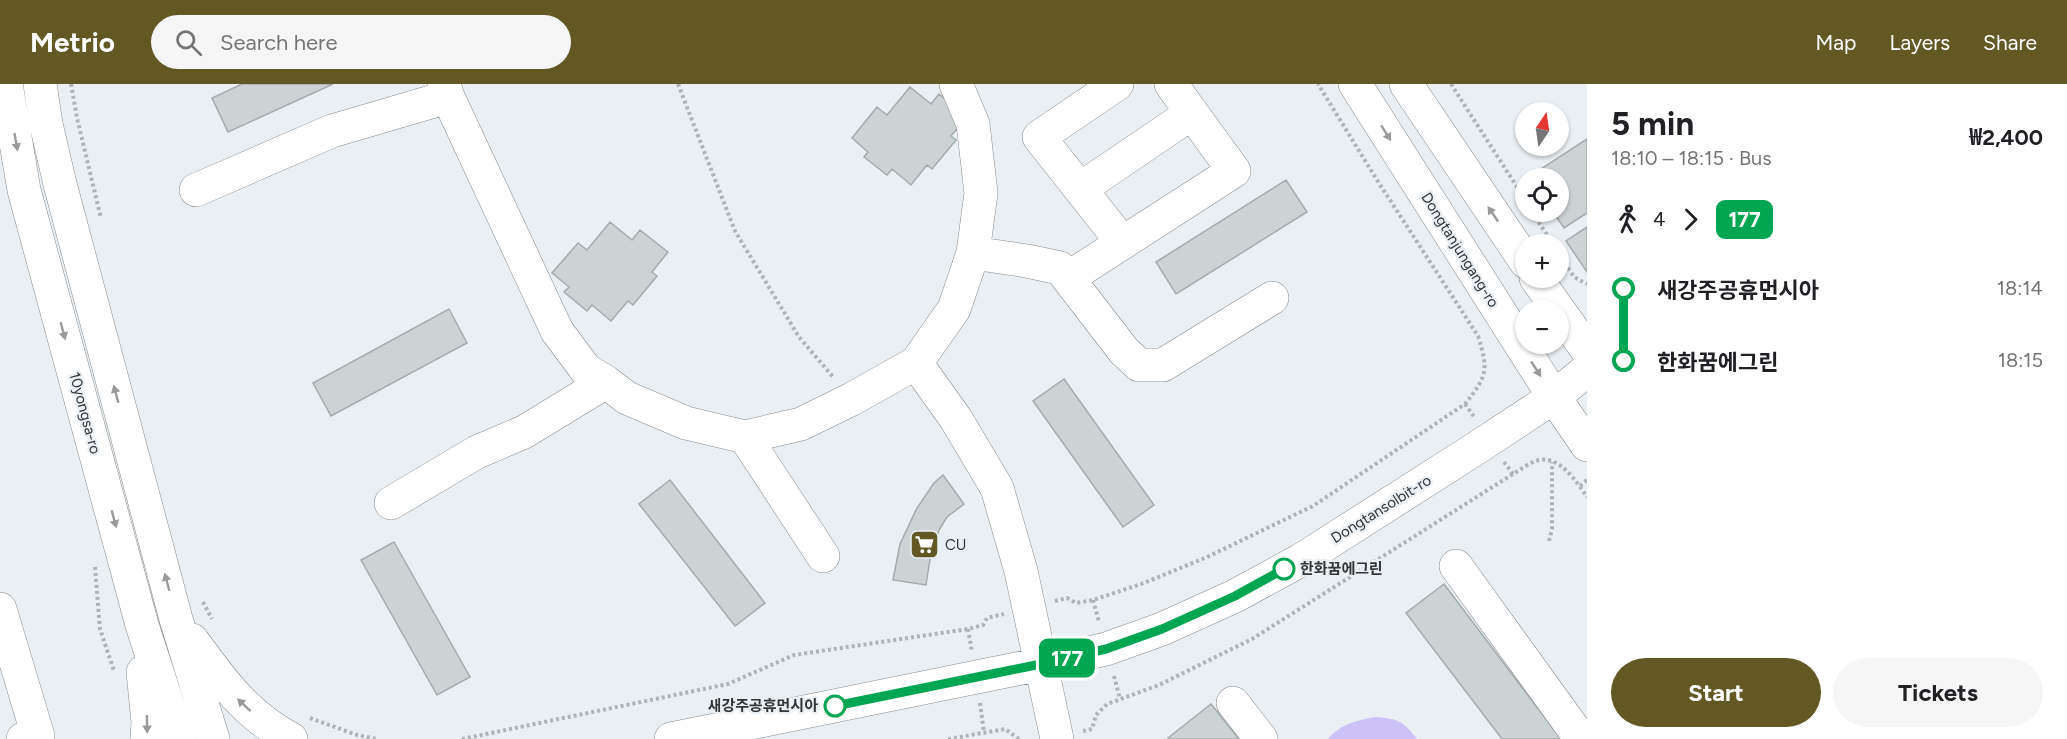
<!DOCTYPE html>
<html lang="en">
<head>
<meta charset="utf-8">
<style>
	body { margin:0; font-family:Figtree,"Noto Sans KR",sans-serif; background:#f6f6f6; color:#202124; height:100vh; display:flex; flex-direction:column; font-size:22px; white-space:nowrap }
	* { box-sizing:border-box; margin:0 }
	p { font-size:20px; color:#757577 }
	.icon { flex:none; width:33px; height:33px; fill:none; stroke:currentColor; stroke-width:2; stroke-linecap:round; stroke-linejoin:round }
	.map { position:relative; flex:1; overflow:hidden }
	.drawer { display:flex; flex-direction:column; background:#fff; width:480px }
	.drawer>* { flex:none }
	.badge { padding:0 12px; border-radius:9px; font-size:21px; line-height:39px }
	.needle { width:39px; rotate:13deg }
	.buttons { position:absolute; left:1515px; top:18px; display:grid; gap:12px }
	.buttons a { display:grid; place-items:center; width:54px; height:54px; border-radius:50%; background:#fff; box-shadow:0 2px 4px #0004; font-size:30px }
	.map>.badge { position:absolute; translate:-50% -50%; box-shadow:0 0 0 3px #fff }
	.legs { display:flex; align-items:center; gap:9px; height:66px; padding:0 24px; font-size:20px }
	.legs p { margin-inline-start:auto }
	.summary { display:flex; align-items:center; justify-content:space-between; height:102px; padding:0 24px }
	h1 { font-size:33px; font-weight:700; line-height:45px }
	.button { display:flex; gap:12px; margin-top:auto; padding:12px 24px }
	.button a { flex:1; height:69px; border-radius:36px; background:#625824; color:#fff; font-size:24px; font-weight:700; line-height:69px; text-align:center }
	.button a+a { background:#f6f6f6; color:#202124 }
	ul { padding:0 24px; list-style:none }
	li { display:flex; align-items:center; gap:21px; height:72px; font-size:22px }
	li i { display:grid; place-items:center; width:9px; height:100%; margin:0 8px; background:currentColor }
	li i::after { content:''; width:15px; height:15px; margin:-8px; border:4px solid; border-radius:50%; background:#fff }
	li p { margin-inline-start:auto }
	li:first-child i { background:linear-gradient(#0000 50%,currentColor 0) }
	li:last-child i { background:linear-gradient(currentColor 50%,#0000 0) }
	header { display:flex; align-items:center; gap:36px; box-sizing:border-box; height:84px; padding:0 30px; background:#625824; color:#fff }
	header strong { font-size:28px }
	nav { display:flex; gap:33px; margin-inline-start:auto; font-size:21px }
	.search { width:420px; height:54px; background:#f6f6f6; display:flex; align-items:center; gap:15px; box-sizing:border-box; padding:0 21px; border-radius:33px; color:#757577; font-size:22px }
	main { display:flex; flex:1; min-height:0 }
	.map>svg:first-child { display:block }
</style>
</head>
<body>
<header>
<strong>Metrio</strong>
<div class="search"><svg class="icon" aria-label="search" viewBox="0 0 24 24"><circle cx="10" cy="10" r="6"/><path d="M15 15l6 6"/></svg>Search here</div>
<nav><a>Map</a><a>Layers</a><a>Share</a></nav>
</header>
<main>
<div class="map">
<svg width="1587" height="655" viewBox="0 0 1587 655">
	<rect width="100%" height="100%" fill="#eaeff3"/>
	<path fill="#ccc2f8" d="M1376,633C1399,635 1403,637 1417,655H1328C1340,640 1358,636 1376,633Z"/>
	<path fill="#ccd3d4" stroke="#a5abac" stroke-width="1.5" d="M242,0H333L228,48L212,14Z
		M910,3L931,20L939,10L967,33L951,52L956,56L932,85L927,81L911,101L892,85L887,91L864,73L868,68L852,54L877,23L887,31Z
		M1587,55V129L1564,144L1553,128H1558V94H1532L1530,92Z
		M1286,96L1307,128L1176,210L1156,178Z
		M610,138L632,156L640,146L668,168L652,188L657,192L633,221L628,217L611,237L592,221L587,227L564,208L569,203L552,189L578,159L587,166Z
		M1587,143V188L1566,157Z
		M449,225L467,259L331,332L313,299Z
		M1064,295L1154,421L1123,443L1033,317Z
		M943,391L964,420L947,433L939,446L931,469L926,501L893,496L900,460L917,424L934,399Z
		M670,396L765,519L735,542L639,420Z
		M394,458L470,593L437,611L361,476Z
		M1444,500L1561,655H1502L1406,529Z
		M1211,620L1239,655H1169L1168,654Z"/>
	<g fill="none" stroke-linecap="round" stroke-linejoin="round">
		<defs>
			<path id="minor" d="M6,0L24,106L142,541L179,655
				M40,0L46,40L60,100L176,535L213,655
				M444,0L448,13L557,247L586,286L606,298L627,314L686,339L745,353L801,340L852,315L916,279L954,225L973,169L981,109L973,40L956,0
				M1117,0L1039,53L1122,158
				M1355,0L1554,313L1587,361
				M1406,0L1526,178
				M1080,105L1192,29
				M196,106L332,47L448,13
				M973,169L1027,177L1060,184L1124,267L1139,281H1163L1272,214
				M1068,194L1234,87L1171,0
				M1536,194L1587,266
				M916,279L956,335L997,404L1021,487L1057,655
				M745,353L823,472
				M391,419L477,368L524,348L606,298
				M1456,482L1581,655
				M0,525L38,652L23,655
				M192,556C221,596 246,631 291,655
				M143,588L148,638L147,655
				M1233,619L1261,655
				M671,655L1041,580L1106,565L1162,545L1235,512L1301,476L1475,365L1554,313L1587,286"/>
		</defs>
		<use href="#minor" stroke="#868b8e" stroke-width="34"/>
		<path stroke="#afb3b7" stroke-width="4" stroke-dasharray="3 3" stroke-linecap="butt" d="M71,0L77,34L101,134
			M678,0L735,147L799,253L834,294
			M1451,0L1526,117
			M1532,128L1553,160
			M1558,169L1574,193L1587,200
			M1465,320L1475,334
			M1504,378L1513,390
			M1580,402L1587,396
			M1549,457L1552,445V378
			M95,483L100,545L114,587
			M1093,516L1099,538
			M1055,517L1067,514L1076,519L1093,516L1144,499L1207,473L1313,422L1465,320C1487,292 1489,287 1478,252L1377,96L1318,0
			M203,518L212,535
			M968,545L972,568
			M1114,592L1120,615
			M980,619L984,648
			M310,634L357,651L377,655
			M1083,647L1092,645L1096,631L1107,620L1159,601L1252,555L1513,390C1520,386 1530,378 1539,376C1560,372 1577,398 1587,413
			M462,655L728,600L794,571L968,545L983,541L987,534L1004,530
			M948,655L1005,645L1019,655"/>
		<use href="#minor" stroke="#fff" stroke-width="33"/>
	</g>
	<defs><path id="oneway-solid" d="M-6-.8H1V-3.2L6.5 0L1 3.2V.8H-6Z" transform="scale(1.5)"/></defs>
	<g fill="#999a9b">
		<use href="#oneway-solid" transform="translate(1386 49) rotate(58)"/>
		<use href="#oneway-solid" transform="translate(16 58) rotate(80)"/>
		<use href="#oneway-solid" transform="translate(1493 130) rotate(-124)"/>
		<use href="#oneway-solid" transform="translate(63 247) rotate(75)"/>
		<use href="#oneway-solid" transform="translate(1536 285) rotate(57)"/>
		<use href="#oneway-solid" transform="translate(116 310) rotate(-105)"/>
		<use href="#oneway-solid" transform="translate(114 435) rotate(75)"/>
		<use href="#oneway-solid" transform="translate(167 498) rotate(-105)"/>
		<use href="#oneway-solid" transform="translate(244 621) rotate(-137)"/>
		<use href="#oneway-solid" transform="translate(147 640) rotate(89)"/>
	</g>
	<g fill="none" stroke-linecap="round" stroke-linejoin="round">
		<defs>
			<path id="line-1" d="M835,622L1041,580L1106,565L1162,545L1235,512L1284,485"/>
		</defs>
		<use href="#line-1" stroke="#fff" stroke-width="14"/>
		<use href="#line-1" stroke="#00a651" stroke-width="9"/>
	</g>
	<defs>
		<symbol id="supermarket-square" viewBox="-11 -11 22 22"><rect x="-9" y="-9" width="18" height="18" rx="4" fill="#625824" stroke="#eaeff3"/><path d="M-6-5.5h2.5l.6 2H6L4.5 2H-2.5L-4.4-4H-6ZM-1.5 3.2a1.3 1.3 0 1 0 .1 0ZM3 3.2a1.3 1.3 0 1 0 .1 0Z" fill="#fff"/></symbol>
	</defs>
	<g fill-rule="evenodd">
		<use href="#supermarket-square" x="908" y="444" width="33" height="33"/>
	</g>
	<g fill="#fff" stroke="#00a651" stroke-width="3">
		<circle cx="1284" cy="485" r="10"/>
		<circle cx="835" cy="622" r="10"/>
	</g>
	<g text-anchor="middle" dominant-baseline="central" stroke-width="4.5" stroke-linejoin="round" paint-order="stroke">
		<g font-size="15" fill="#333537" stroke="#eaeff3">
			<text transform="translate(1460 166) rotate(58)">Dongtanjungang-ro</text>
			<text transform="translate(85 329) rotate(75)">10yongsa-ro</text>
			<text transform="translate(1381 425) rotate(-32)">Dongtansolbit-ro</text>
		</g>
		<g font-size="15" fill="#333537" stroke="#eaeff3" text-anchor="start">
			<text x="945" y="461">CU</text>
		</g>
		<g font-size="15" font-weight="bold" fill="#333537" stroke="#eaeff3" text-anchor="start">
			<text x="1300" y="485">한화꿈에그린</text>
			<text x="818" y="622" text-anchor="end">새강주공휴먼시아</text>
		</g>
	</g>
</svg>
<div class="buttons">
<a><svg class="needle" viewBox="-14 -14 28 28"><path d="M0-13l5 13h-10z" fill="#e53935"/><path d="M0 13l5-13h-10z" fill="#757577"/></svg></a>
<a><svg class="icon" aria-label="locate" viewBox="0 0 24 24"><circle cx="12" cy="12" r="6"/><path d="M12 2v4M12 18v4M2 12h4M18 12h4"/></svg></a>
<a>+</a>
<a>−</a>
</div>
<b class="badge" style="left:1067px;top:574px;background:#00a651;color:#fff">177</b>
</div>
<section class="drawer">
<div class="summary"><div><h1>5 min</h1><p>18:10 – 18:15 · Bus</p></div><b>₩2,400</b></div>
<div class="legs"><svg class="icon" aria-label="walk" viewBox="0 0 24 24"><circle cx="13" cy="4" r="2"/><path d="M13 8l-2 6 4 7M11 14l-3 7M7 12l3-4h3l4 4"/></svg>4<svg class="icon" aria-label="forward" viewBox="0 0 24 24"><path d="M9 5l7 7-7 7"/></svg><b class="badge" style="background:#00a651;color:#fff">177</b></div>
<ul>
<li><i style="color:#00a651"></i><b>새강주공휴먼시아</b><p>18:14</p></li>
<li><i style="color:#00a651"></i><b>한화꿈에그린</b><p>18:15</p></li>
</ul>
<div class="button"><a>Start</a><a>Tickets</a></div>
</section>
</main>
</body>
</html>
